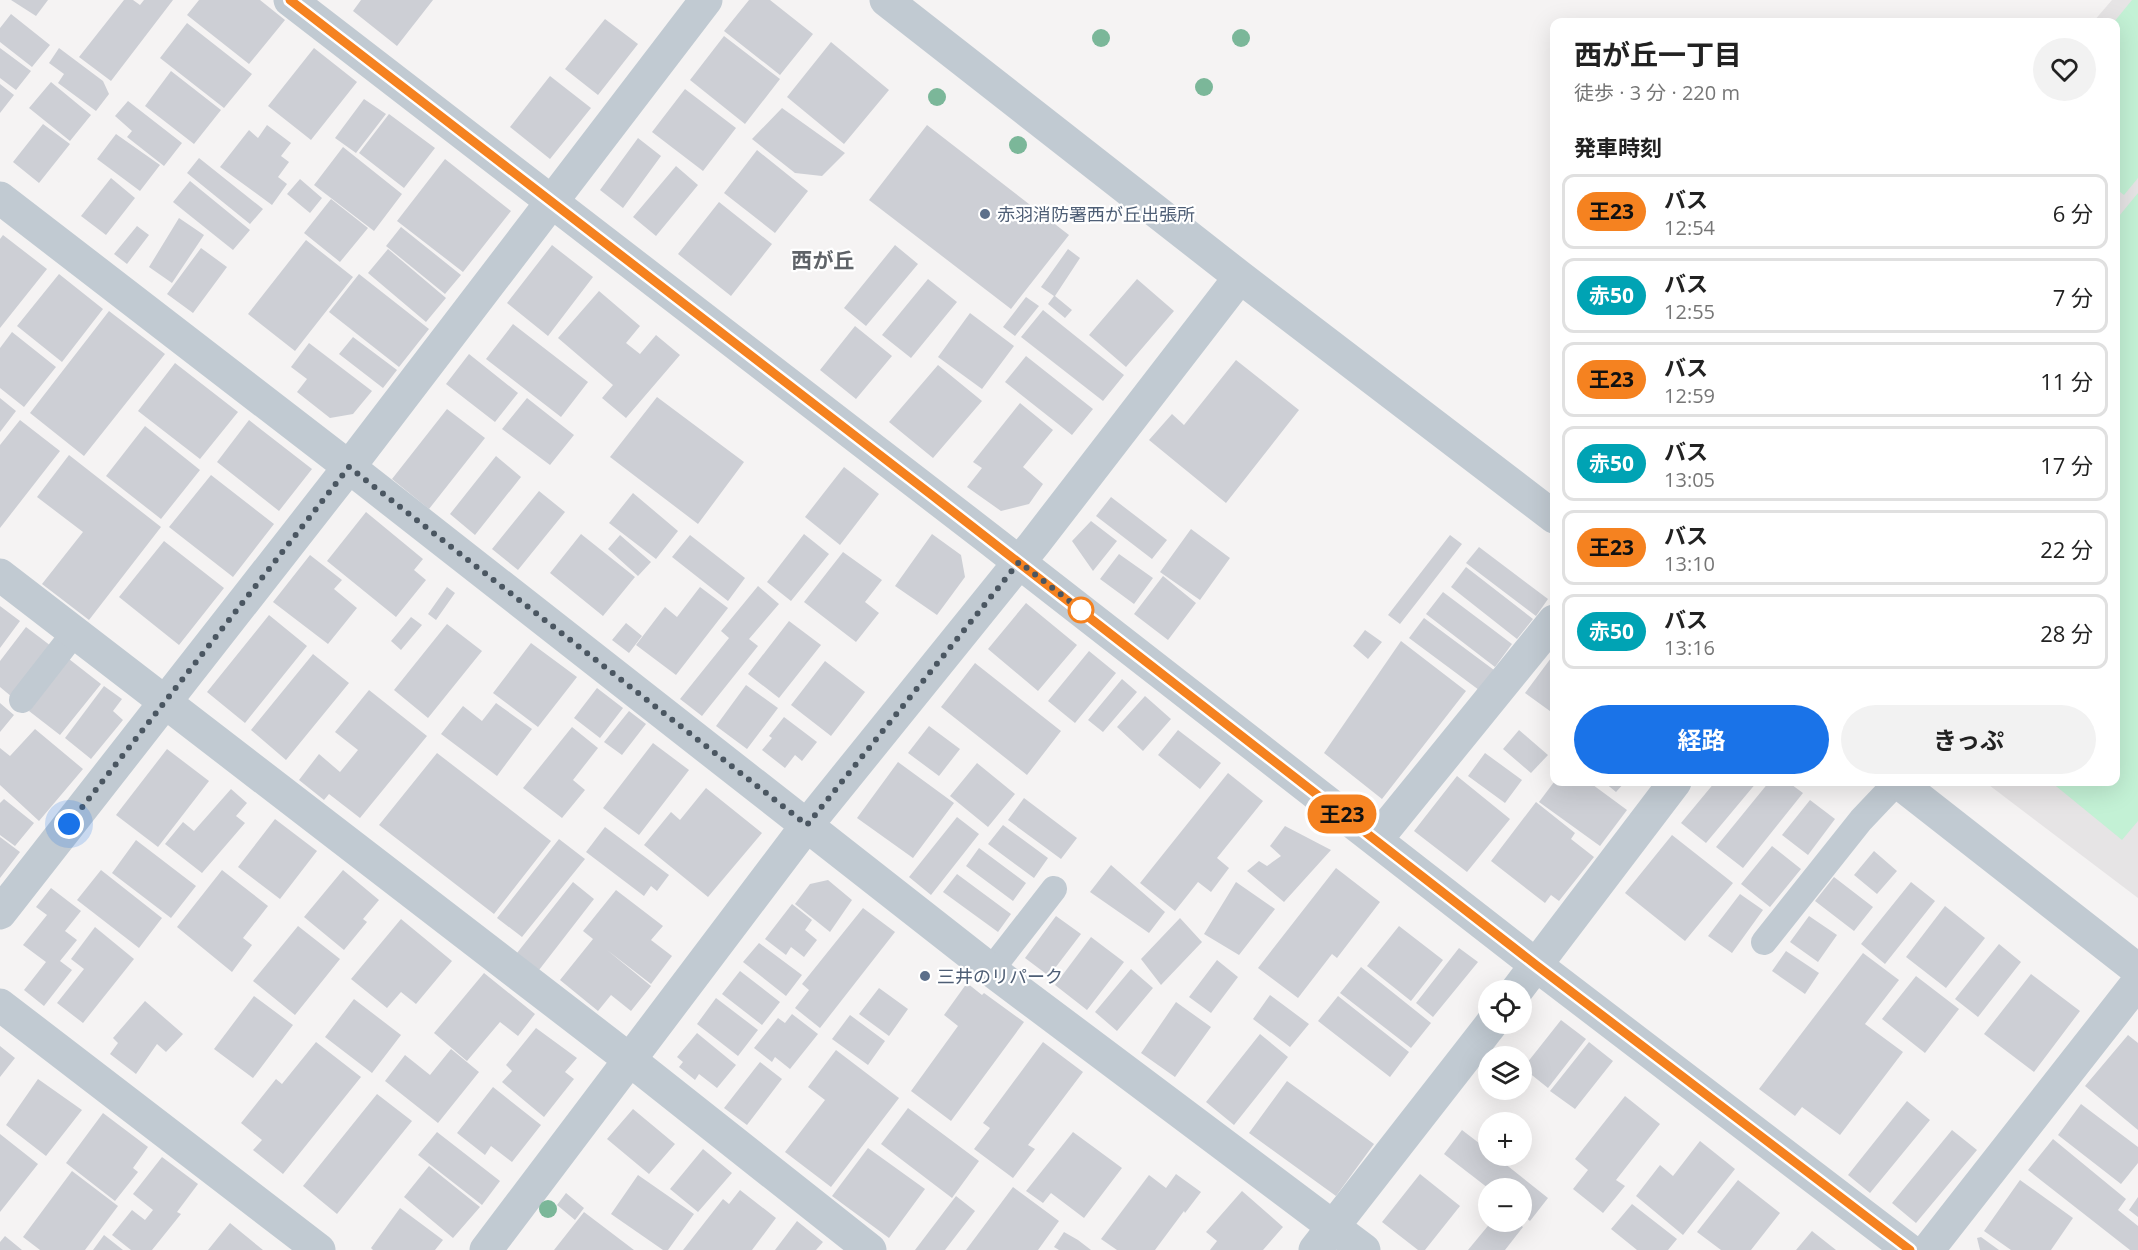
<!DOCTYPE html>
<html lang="ja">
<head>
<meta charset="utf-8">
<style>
	body { margin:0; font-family:"Open Sans","Noto Sans JP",sans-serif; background:#f2f2f2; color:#222; height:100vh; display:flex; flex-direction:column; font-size:22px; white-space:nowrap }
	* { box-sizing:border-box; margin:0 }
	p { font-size:20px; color:#767676 }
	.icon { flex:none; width:33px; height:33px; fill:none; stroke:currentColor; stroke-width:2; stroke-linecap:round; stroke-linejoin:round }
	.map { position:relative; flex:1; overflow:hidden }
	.drawer { position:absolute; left:1550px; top:18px; width:570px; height:768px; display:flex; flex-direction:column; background:#fff; border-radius:12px; box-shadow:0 6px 24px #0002 }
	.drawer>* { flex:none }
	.badge { padding:0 12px; border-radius:20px; font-size:21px; line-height:39px }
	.controls { position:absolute; left:1478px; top:980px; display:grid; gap:12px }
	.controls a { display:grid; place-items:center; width:54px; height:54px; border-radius:50%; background:#fff; box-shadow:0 6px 24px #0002; font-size:30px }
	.you { position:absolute; width:30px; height:30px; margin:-15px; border:4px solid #fff; border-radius:50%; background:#1a73e8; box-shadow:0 0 0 9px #1a73e833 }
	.map>.badge { position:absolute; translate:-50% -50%; box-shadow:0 0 0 3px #fff }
	h2 { padding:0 24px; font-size:22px; line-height:54px }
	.round { display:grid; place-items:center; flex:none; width:63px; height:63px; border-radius:32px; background:#f2f2f2 }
	.head { display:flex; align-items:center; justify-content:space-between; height:102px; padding:0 24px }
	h1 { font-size:28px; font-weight:700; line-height:45px }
	.primary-button { display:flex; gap:12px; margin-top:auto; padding:12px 24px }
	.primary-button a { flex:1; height:69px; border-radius:36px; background:#1a73e8; color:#fff; font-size:24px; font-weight:700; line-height:69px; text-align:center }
	.primary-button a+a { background:#f2f2f2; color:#222 }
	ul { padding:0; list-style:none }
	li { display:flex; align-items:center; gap:18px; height:75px; margin:0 12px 9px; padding:0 12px; border:3px solid #e0e0e0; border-radius:12px }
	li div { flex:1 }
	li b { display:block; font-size:22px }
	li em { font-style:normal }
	li .badge { min-width:66px; font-weight:700; text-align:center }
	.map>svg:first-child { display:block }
</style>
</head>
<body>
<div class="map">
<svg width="2138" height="1250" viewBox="0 0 2138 1250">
	<rect width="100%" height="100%" fill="#f5f3f3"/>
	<path fill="#e6e4e5" d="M2112,0H2138V898L1985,782H2115V22H2093Z"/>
	<path fill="#c3f1d5" d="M2132,0H2138V178L2124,195L2115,188L2114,22Z
		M2138,193V821L2122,840L2051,782H2115V221Z"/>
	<path fill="#cdcfd5" d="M11,0H48L36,16Z
		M124,0H133L140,5L144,0H173L111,81L79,57Z
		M199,0H260L285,20L249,64L187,15Z
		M361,0H433L397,46L353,11Z
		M749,0H770L813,34L780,75L724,31Z
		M11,14L50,45L32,67L0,42V28Z
		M605,19L638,44L598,95L565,69Z
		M187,23L252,74L224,108L160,58Z
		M724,36L780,79L745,124L690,80Z
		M831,42L889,90L844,144L787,97Z
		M0,48L31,71L16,90L0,78Z
		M59,48L103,81L109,94L96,111L58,83L64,74L49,63Z
		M314,48L357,82L311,140L268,106Z
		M171,71L221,110L194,144L145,106Z
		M550,76L591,108L550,159L510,127Z
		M51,82L91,115L70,141L29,108Z
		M0,84L14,95L0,113Z
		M685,89L736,128L703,171L652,132Z
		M364,99L386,114L356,153L335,138Z
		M128,101L182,143L164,166L127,137L132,131L115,116Z
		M782,108L845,153L822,176L795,173L752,139Z
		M389,114L435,148L404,188L359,153Z
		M43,124L70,144L39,183L13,162Z
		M267,125L291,143L281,156L289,162L278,177L287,184L272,205L220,167L249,130L258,138Z
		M927,125L1069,235L1011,309L869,200Z
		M116,134L160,165L140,191L97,159Z
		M638,138L661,156L623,208L600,190Z
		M343,147L402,194L374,231L314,185Z
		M757,150L808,191L775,233L724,193Z
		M199,158L263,209L250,224L187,173Z
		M445,159L511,211L463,272L397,221Z
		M676,166L698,185L656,236L633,217Z
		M111,178L135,198L106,235L81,216Z
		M300,179L322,198L310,213L287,194Z
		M190,181L250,230L233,250L173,202Z
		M331,199L368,228L340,262L304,233Z
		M719,202L772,244L731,296L678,254Z
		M179,218L204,235L172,283L149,267Z
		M137,226L149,235L127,264L114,254Z
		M401,227L461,275L445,294L386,246Z
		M3,235L47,269L0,328V239Z
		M306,240L353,277L295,351L248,314Z
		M552,245L593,277L548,336L507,303Z
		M895,245L918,264L866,326L844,308Z
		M201,248L227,267L193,313L167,294Z
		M388,249L446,298L426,322L368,273Z
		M1068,249L1080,258L1055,296L1072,310L1065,318L1048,304L1054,296L1041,287Z
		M59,274L103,309L62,362L17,326Z
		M359,274L429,329L399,367L329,312Z
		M928,279L957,302L911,358L882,335Z
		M1137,279L1174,311L1126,367L1089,335Z
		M599,291L640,326L626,343L640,354L656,335L680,355L626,418L602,398L613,385L558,338Z
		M1026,297L1039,306L1015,336L1003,327Z
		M1043,310L1124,375L1103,401L1021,337Z
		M109,311L165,354L84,456L30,413Z
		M970,313L1014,346L982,389L938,357Z
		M513,324L588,382L561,417L486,359Z
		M855,326L892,356L856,399L820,370Z
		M12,332L56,367L24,407L0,388V348Z
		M353,337L397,370L383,388L339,354Z
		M309,343L372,391L353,414L330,418L297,392L307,379L291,367Z
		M469,354L518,393L495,422L446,384Z
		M1026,356L1093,409L1072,435L1005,382Z
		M1236,360L1299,410L1226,503L1149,440L1172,414L1184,425Z
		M175,363L238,412L200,459L138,411Z
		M938,365L982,401L933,458L889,422Z
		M657,397L744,462L698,524L610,457Z
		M0,398L16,411L0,432Z
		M527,398L574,435L550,465L502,429Z
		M1020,403L1053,430L1023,467L1043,484L1029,504L1001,511L967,487L982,468L973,462Z
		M447,409L485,438L429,509L392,479Z
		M20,420L60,451L0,528V445Z
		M249,420L312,469L279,511L217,462Z
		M145,426L200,470L161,519L106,476Z
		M69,455L161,527L89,620L42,584L83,532L37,497Z
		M496,456L521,477L475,535L450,514Z
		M844,467L879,494L840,545L805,517Z
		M211,475L274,524L233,577L169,527Z
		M539,491L565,512L518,570L492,549Z
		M633,493L678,531L656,559L609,523Z
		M1111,497L1167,540L1152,559L1096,516Z
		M366,512L423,559L414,570L426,580L396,617L327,561Z
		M1091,521L1117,541L1093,571L1072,541Z
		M1191,529L1230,558L1200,600L1160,572Z
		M581,534L635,577L603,616L550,573Z
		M804,534L829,554L791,601L767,582Z
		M932,534L961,555L965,577L937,615L895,586Z
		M620,535L651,562L638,576L608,549Z
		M690,535L745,578L728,601L672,557Z
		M1450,535L1462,544L1400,624L1388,615Z
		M164,541L224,588L179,645L119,597Z
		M1479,547L1548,599L1536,616L1466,563Z
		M843,552L882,580L865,602L879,613L856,642L804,602Z
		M1119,554L1153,578L1134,604L1100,579Z
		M310,555L342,580L334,589L357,608L328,644L273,602Z
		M1466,567L1533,619L1517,639L1451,587Z
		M1163,576L1196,603L1168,640L1134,614Z
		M758,586L779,604L749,639L758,646L702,716L680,699L729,638L721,631Z
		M447,587L455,593L436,620L428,614Z
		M700,587L728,608L676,675L636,645L665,607L677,617Z
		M1443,592L1512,644L1495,667L1426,614Z
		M1026,603L1077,645L1038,691L988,649Z
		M0,606L20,621L0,648Z
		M269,615L307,646L245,723L207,692Z
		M411,617L422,625L401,650L391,641Z
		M1424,618L1494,670L1479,690L1409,638Z
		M789,621L821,645L779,698L748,674Z
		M626,623L642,636L629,653L612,640Z
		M447,624L482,651L428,718L394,690Z
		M26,627L51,646L12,697L0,687V661Z
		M1365,630L1382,642L1368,659L1353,646Z
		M1401,641L1466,691L1382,799L1324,753Z
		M531,643L577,677L538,727L493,693Z
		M1089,651L1116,673L1075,723L1048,701Z
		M313,654L349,683L286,760L251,730Z
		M1554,654V714L1525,693Z
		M69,659L101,684L60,735L29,711Z
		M825,661L865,692L831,736L791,705Z
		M975,663L1061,731L1027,775L941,707Z
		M1122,679L1137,692L1103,732L1088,720Z
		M746,685L778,708L747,749L716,726Z
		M104,686L122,699L113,711L123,720L91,759L65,738Z
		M597,688L623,708L600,738L574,718Z
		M369,690L427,736L360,818L329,794L324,800L299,780L319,754L340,772L358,750L335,732Z
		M1145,696L1171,719L1143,751L1117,727Z
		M0,703L14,715L0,732Z
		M496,703L532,729L497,776L441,734L463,706L482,721Z
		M629,711L646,724L622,755L604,742Z
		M784,717L817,742L802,761L795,755L785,768L762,750L772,738L769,736Z
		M929,726L960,749L939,776L908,753Z
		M572,727L598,748L573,780L585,790L562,818L523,788Z
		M35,729L83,769L39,821L0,785V748L10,756Z
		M1178,730L1221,763L1200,789L1158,755Z
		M1519,730L1548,755L1531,773L1503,749Z
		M653,743L689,770L639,835L603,808Z
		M167,749L209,781L158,847L116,815Z
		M437,753L551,841L494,914L379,825Z
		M1485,753L1522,780L1505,803L1468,776Z
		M898,762L954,803L913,858L857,818Z
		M977,763L1015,794L988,827L950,796Z
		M1228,773L1263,801L1217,858L1229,868L1211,892L1198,882L1175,911L1140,883Z
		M1457,776L1510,819L1467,872L1414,831Z
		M1554,782H1589L1627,810L1600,846L1539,802Z
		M1604,782H1625L1616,792Z
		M1715,782H1757L1706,843L1681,823Z
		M1769,782H1788L1803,793L1743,868L1716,847Z
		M706,788L762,833L708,897L644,845L671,812L680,820Z
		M231,789L247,803L236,816L245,823L202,873L165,844L183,822L194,831Z
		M1024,798L1077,838L1061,859L1008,820Z
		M4,799L34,823L15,846L0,835V803Z
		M1810,800L1835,819L1808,855L1782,835Z
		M1536,802L1575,833L1571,839L1594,857L1559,901L1551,895L1545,903L1491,861Z
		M957,817L979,834L931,895L909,877Z
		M275,819L317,851L280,899L238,867Z
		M1003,825L1048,858L1034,878L988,844Z
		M1285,826L1331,850L1284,902L1247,871L1259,861L1267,866L1281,856L1270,846Z
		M605,827L669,875L657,891L651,886L644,896L586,852Z
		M1672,835L1733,883L1685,941L1625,893Z
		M0,837L20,852L0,878Z
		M559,839L585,859L522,937L497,918Z
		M136,840L196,886L171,918L112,873Z
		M1772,846L1801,869L1770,907L1741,884Z
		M979,848L1026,883L1013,901L966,866Z
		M1874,851L1897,871L1877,894L1854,875Z
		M1111,865L1165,912L1149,933L1090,892Z
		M1336,868L1380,902L1337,958L1332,954L1298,998L1258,968Z
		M101,870L162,918L139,948L77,900Z
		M222,870L268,906L243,938L252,945L232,972L177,927Z
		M343,870L379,900L363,919L367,922L344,950L304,917Z
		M957,874L1011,914L998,932L943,892Z
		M1834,877L1873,907L1854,931L1815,901Z
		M828,880L852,900L830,932L795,904L810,884Z
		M573,882L594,899L539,970L517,953Z
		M1236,882L1275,909L1239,955L1204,934Z
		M1911,882L1935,901L1885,964L1861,944Z
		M51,888L81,911L65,931L77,940L60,961L72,970L44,1006L24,990L46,962L23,945L47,915L36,907Z
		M616,890L663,926L651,940L672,956L651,984L607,950L651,986L631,1011L611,995L598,1011L560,980L593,939L583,931Z
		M1740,894L1763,910L1732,953L1708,936Z
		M792,904L812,920L805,930L817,940L804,957L791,947L786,955L765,939Z
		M1945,906L1985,938L1946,988L1906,957Z
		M863,908L895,932L820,1028L795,1008L809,990L802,984Z
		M1056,916L1081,934L1049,976L1025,958Z
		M1809,916L1837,935L1818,962L1790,942Z
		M1180,918L1202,942L1161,985L1141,959Z
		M401,919L452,961L416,1004L401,992L387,1008L351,979Z
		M298,926L340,959L295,1015L253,981Z
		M1399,926L1443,960L1411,1001L1367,966Z
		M95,927L134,959L83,1023L57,1003L84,969L71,959Z
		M1091,937L1124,962L1087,1010L1055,985Z
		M759,943L802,975L786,996L743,962Z
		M1999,944L2021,962L1978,1017L1955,999Z
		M1459,948L1478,962L1433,1017L1416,1003Z
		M1786,951L1819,973L1805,994L1772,971Z
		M1863,953L1899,980L1865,1024L1903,1052L1840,1135L1802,1107L1795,1116L1759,1089Z
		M1217,960L1238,977L1211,1013L1189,997Z
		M1361,967L1431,1023L1411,1048L1340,993Z
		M1131,969L1153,988L1117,1031L1095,1012Z
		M740,971L780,1002L762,1025L722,994Z
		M484,973L535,1014L518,1036L500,1022L467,1061L434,1033Z
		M2031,974L2080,1011L2034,1072L1984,1034Z
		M1916,976L1959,1009L1925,1053L1882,1019Z
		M967,983L982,995L984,993L1024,1022L951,1121L911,1091L958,1026L944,1015Z
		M879,988L908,1009L889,1036L859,1014Z
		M1270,995L1309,1024L1290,1047L1253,1019Z
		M254,996L293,1025L253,1078L214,1049Z
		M1338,996L1409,1052L1390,1077L1318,1021Z
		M716,998L758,1030L738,1056L697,1024Z
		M354,999L401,1035L372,1073L325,1037Z
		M145,1001L183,1034L166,1052L157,1044L136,1074L110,1054L118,1043L113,1038Z
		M1176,1002L1211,1027L1175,1077L1141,1053Z
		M792,1014L818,1034L790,1069L775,1057L772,1062L754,1048L778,1018L785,1023Z
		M850,1015L885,1041L868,1065L832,1039Z
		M1561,1020L1586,1039L1548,1088L1523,1068Z
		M536,1028L577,1058L565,1072L574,1079L544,1117L502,1082L512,1071L506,1065Z
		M697,1033L736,1065L717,1088L699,1074L695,1080L679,1067L683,1062L677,1057Z
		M1260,1034L1288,1057L1234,1125L1206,1102Z
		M2128,1035L2138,1043V1130L2085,1086Z
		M316,1042L361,1077L283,1174L253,1150L262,1140L241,1123L276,1079L282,1084Z
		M1043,1042L1083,1072L1028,1145L1035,1149L1013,1178L974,1149L990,1128L983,1123Z
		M1589,1042L1613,1061L1575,1109L1550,1091Z
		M0,1046L15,1058L0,1077Z
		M451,1049L479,1072L438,1123L385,1081L405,1055L430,1075Z
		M836,1050L899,1098L831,1187L785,1152L825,1100L808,1087Z
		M760,1062L782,1079L747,1125L724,1108Z
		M38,1079L82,1110L46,1156L6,1125Z
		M1287,1081L1374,1144L1336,1196L1249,1133Z
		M493,1087L541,1125L512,1162L491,1146L485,1155L457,1133Z
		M377,1094L412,1121L337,1214L303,1186Z
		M1625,1096L1660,1124L1616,1180L1625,1186L1603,1213L1573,1189L1588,1170L1575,1159Z
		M1907,1101L1930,1120L1870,1193L1848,1175Z
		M2081,1104L2138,1147V1163L2121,1184L2058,1135Z
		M908,1108L979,1161L952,1198L881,1144Z
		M633,1109L675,1144L649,1174L607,1139Z
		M103,1113L148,1147L133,1168L138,1172L115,1201L66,1163Z
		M1462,1130L1488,1150V1155H1494L1548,1198L1530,1221L1521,1214V1188H1488L1444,1154Z
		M1952,1130L1977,1150L1916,1223L1892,1203Z
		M437,1132L500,1181L482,1205L418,1155Z
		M1073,1132L1122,1168L1084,1218L1051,1193L1043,1203L1026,1191Z
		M0,1134L38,1164L0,1212Z
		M2053,1139L2126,1199L2118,1210L2138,1226V1250H2130L2028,1170Z
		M1700,1141L1735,1169L1683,1235L1636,1196L1660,1165L1673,1176Z
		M868,1148L925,1189L889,1238L832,1196Z
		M703,1149L732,1173L698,1212L670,1189Z
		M162,1157L198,1184L177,1212L181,1214L152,1250H131L112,1235L132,1210L145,1220L153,1210L133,1194Z
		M429,1166L480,1207L453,1238L404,1197Z
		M72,1171L118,1206L85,1250H40L23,1237Z
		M1176,1174L1201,1192L1185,1213L1184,1211L1155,1250H1117L1101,1239L1149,1175L1166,1188Z
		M1420,1174L1460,1206L1425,1250H1418L1382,1222Z
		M638,1175L694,1214L668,1250H663L611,1214Z
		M1738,1180L1780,1213L1751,1250H1721L1697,1232Z
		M2020,1180L2073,1218L2051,1250H2011L1984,1231Z
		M1013,1187L1059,1221L1038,1250H966Z
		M740,1190L776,1218L752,1250H683L723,1199L729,1204Z
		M1242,1191L1283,1227L1263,1250H1210L1217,1241L1206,1232Z
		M566,1193L584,1208L575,1220L557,1205Z
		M956,1196L975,1211L945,1250H915Z
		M2138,1197V1217L2129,1210Z
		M1632,1204L1677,1239L1668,1250H1637L1611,1229Z
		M400,1208L443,1240L435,1250H373L371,1248Z
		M584,1212L634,1250H554Z
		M797,1221L823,1242L816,1250H775Z
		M1492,1221H1515L1523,1227L1505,1250H1468Z
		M230,1223L263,1250H208Z
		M1812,1231L1836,1250H1796Z
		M1064,1232L1078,1240L1091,1250H1059L1054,1247Z
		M104,1235L123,1250H93Z
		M5,1236L22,1250H0V1242Z
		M1981,1237L1999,1250H1980L1977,1238Z"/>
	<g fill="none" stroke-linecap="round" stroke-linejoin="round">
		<path stroke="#c1cad2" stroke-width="26" d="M22,700L75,632
			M1764,942L1861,820L1897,782
			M991,970L1054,889"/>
		<path stroke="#c1cad2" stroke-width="33" d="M290,0L988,538L1536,965L1909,1250
			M886,0L1240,277L1554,517
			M0,198L349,467L991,970L1364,1250
			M0,575L630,1060L870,1250
			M1898,782L2138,970
			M1376,840L1554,621
			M0,913L349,467L706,0
			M1517,990L1675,782
			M0,1005L319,1250
			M486,1250L807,825L1034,544L1240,277
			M1315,1250L1492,1023
			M1928,1250L2138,982"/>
	</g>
	<g fill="#7bb799">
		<circle cx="1101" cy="38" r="9"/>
		<circle cx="1241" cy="38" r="9"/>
		<circle cx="1204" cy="87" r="9"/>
		<circle cx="937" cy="97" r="9"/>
		<circle cx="1018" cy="145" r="9"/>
		<circle cx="548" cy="1209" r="9"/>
	</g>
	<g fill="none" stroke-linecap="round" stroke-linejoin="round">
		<defs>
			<path id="line" d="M290,0L933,496L1536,965L1910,1250"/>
		</defs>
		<use href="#line" stroke="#fff" stroke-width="14"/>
		<use href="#line" stroke="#f58220" stroke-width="9"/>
		<path stroke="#4a5661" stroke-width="6" stroke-dasharray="0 10.8" d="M69,824L349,467L807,825L1019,562L1081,610"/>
	</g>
	<g fill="#5c6f8a" stroke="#fff" stroke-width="2">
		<circle cx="985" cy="214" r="6"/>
		<circle cx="925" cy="976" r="6"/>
	</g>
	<circle fill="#fff" stroke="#f58220" stroke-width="3" cx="1081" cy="610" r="12"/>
	<g text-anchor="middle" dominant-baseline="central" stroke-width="4.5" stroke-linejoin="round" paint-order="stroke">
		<g font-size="18" fill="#4e5e75" stroke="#fff" text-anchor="start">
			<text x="997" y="214">赤羽消防署西が丘出張所</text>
			<text x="937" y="976">三井のリパーク</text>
		</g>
		<g font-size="21" font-weight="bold" fill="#5f6368" stroke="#fff">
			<text x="823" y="260">西が丘</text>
		</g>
	</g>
</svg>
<div class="controls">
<a><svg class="icon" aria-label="locate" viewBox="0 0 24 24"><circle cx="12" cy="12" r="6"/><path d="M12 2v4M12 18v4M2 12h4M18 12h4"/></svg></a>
<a><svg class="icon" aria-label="layers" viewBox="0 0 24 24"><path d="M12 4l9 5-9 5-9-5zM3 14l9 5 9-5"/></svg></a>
<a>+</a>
<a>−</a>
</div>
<div class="you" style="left:69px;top:824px"></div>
<b class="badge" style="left:1342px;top:814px;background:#f58220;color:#111">王23</b>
<section class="drawer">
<div class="head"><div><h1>西が丘一丁目</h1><p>徒歩 · 3 分 · 220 m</p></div><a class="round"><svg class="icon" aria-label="heart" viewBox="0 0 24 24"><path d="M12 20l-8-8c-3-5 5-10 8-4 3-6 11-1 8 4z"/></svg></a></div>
<h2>発車時刻</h2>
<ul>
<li><span class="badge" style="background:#f58220;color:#111">王23</span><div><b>バス</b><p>12:54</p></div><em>6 分</em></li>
<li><span class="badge" style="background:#00a3b4;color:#fff">赤50</span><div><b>バス</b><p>12:55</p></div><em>7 分</em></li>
<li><span class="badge" style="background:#f58220;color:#111">王23</span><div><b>バス</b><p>12:59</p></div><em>11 分</em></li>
<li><span class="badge" style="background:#00a3b4;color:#fff">赤50</span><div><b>バス</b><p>13:05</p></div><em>17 分</em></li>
<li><span class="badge" style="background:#f58220;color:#111">王23</span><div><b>バス</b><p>13:10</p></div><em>22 分</em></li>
<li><span class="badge" style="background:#00a3b4;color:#fff">赤50</span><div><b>バス</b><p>13:16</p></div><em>28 分</em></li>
</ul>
<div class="primary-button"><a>経路</a><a>きっぷ</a></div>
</section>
</div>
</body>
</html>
